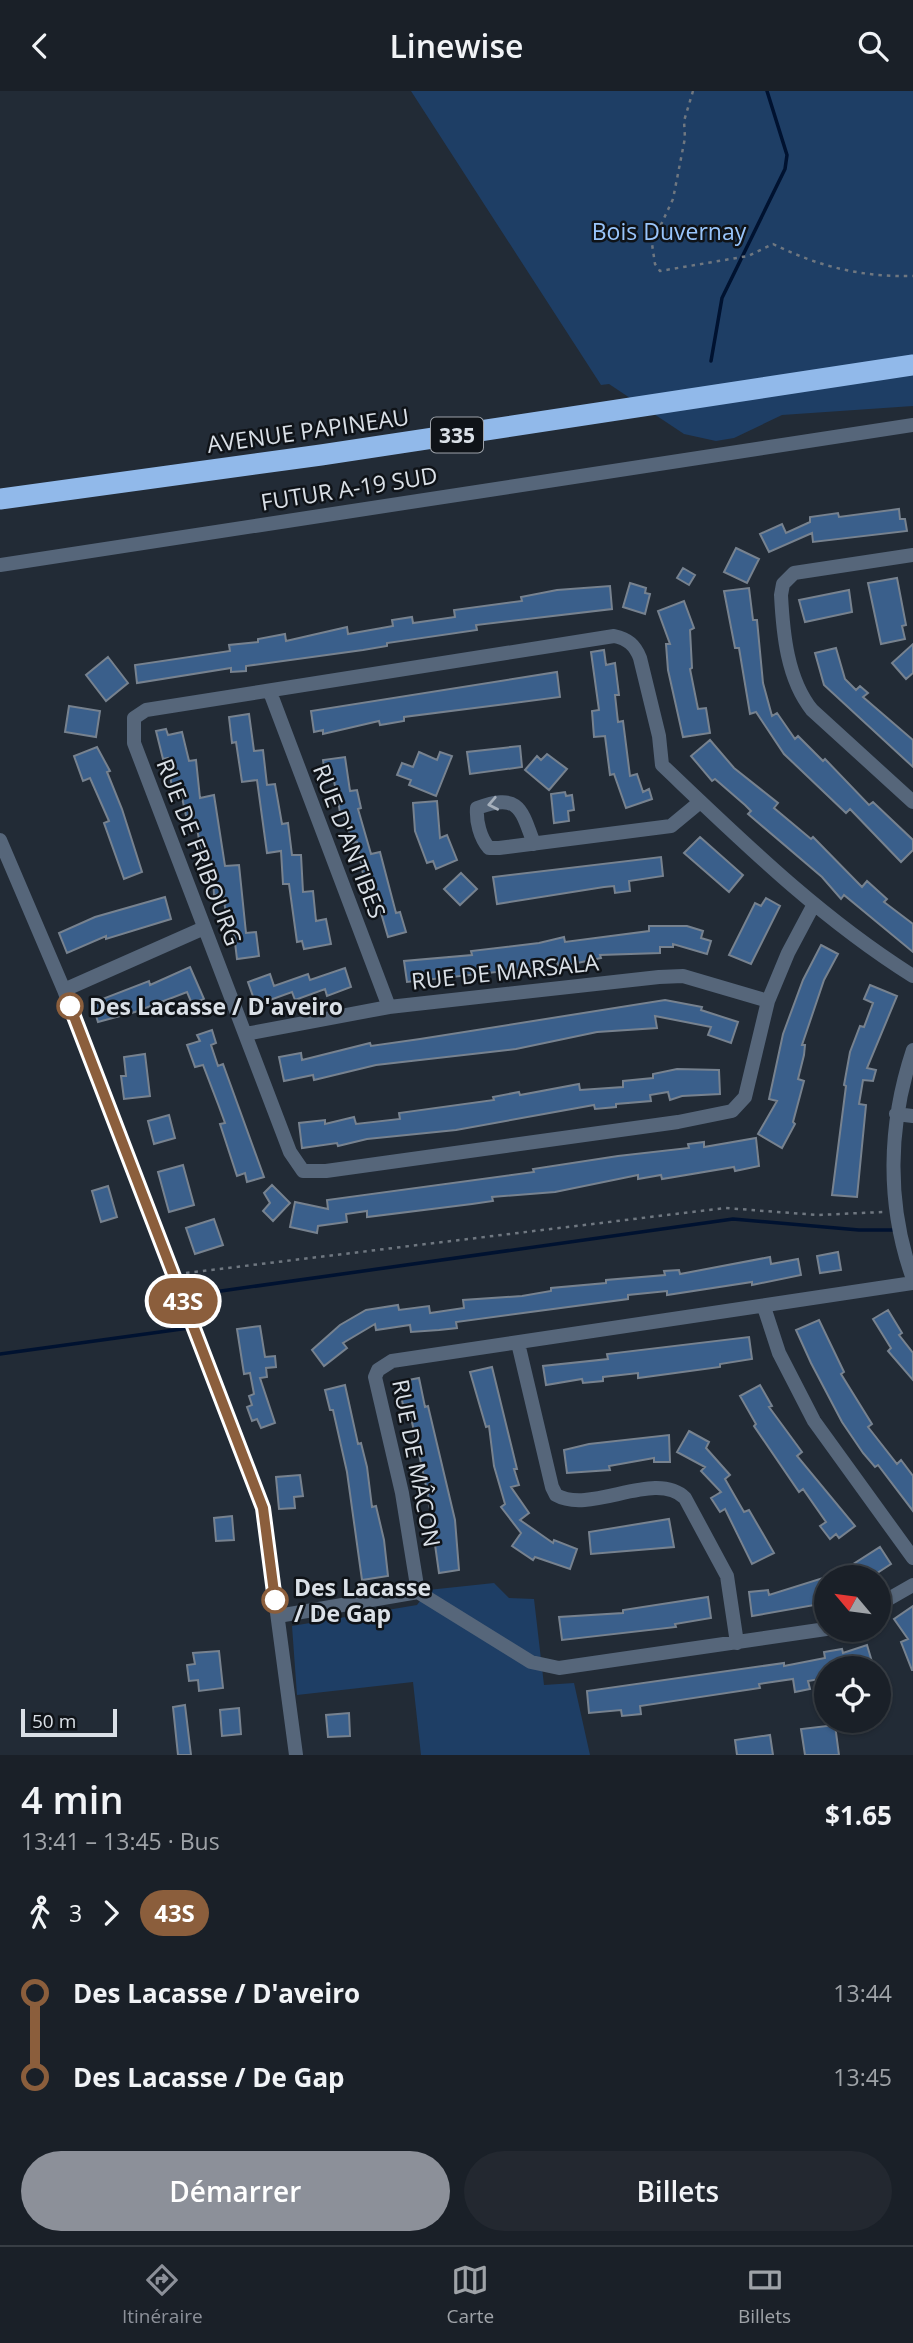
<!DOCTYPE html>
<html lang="fr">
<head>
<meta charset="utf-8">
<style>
	body { margin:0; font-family:"Open Sans",sans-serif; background:#232830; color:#f1f3f6; height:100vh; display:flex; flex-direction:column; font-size:26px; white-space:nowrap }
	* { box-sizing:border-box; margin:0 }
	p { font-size:23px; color:#9fa3a8 }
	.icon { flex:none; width:38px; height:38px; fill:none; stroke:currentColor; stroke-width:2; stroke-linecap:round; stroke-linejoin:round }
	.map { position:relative; height:1664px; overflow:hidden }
	.sheet { display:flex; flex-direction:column; background:#1a2028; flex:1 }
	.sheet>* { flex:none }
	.badge { padding:0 14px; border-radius:23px; font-size:24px; line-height:46px }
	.needle { width:46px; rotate:299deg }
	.buttons { position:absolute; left:814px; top:1474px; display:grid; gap:14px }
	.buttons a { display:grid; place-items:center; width:77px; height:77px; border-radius:50%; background:#1a2028; box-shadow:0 2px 5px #0004,0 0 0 2px #383e45; font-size:35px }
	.scale { position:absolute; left:21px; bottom:18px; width:96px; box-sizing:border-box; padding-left:7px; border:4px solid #dae0e7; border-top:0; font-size:19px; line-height:24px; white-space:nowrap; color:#dae0e7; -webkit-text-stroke:5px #0f1318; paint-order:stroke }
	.map>.badge { position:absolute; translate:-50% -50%; box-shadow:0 0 0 4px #fff }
	.legs { display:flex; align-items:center; gap:10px; height:77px; padding:0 21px; font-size:23px }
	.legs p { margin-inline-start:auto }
	.overview { display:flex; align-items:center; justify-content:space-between; height:119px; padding:0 21px }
	h1 { font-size:38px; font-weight:600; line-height:52px }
	.action { display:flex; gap:14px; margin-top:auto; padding:14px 21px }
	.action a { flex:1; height:80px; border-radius:42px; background:#8c9099; color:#fff; font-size:28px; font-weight:600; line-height:80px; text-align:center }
	.action a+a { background:#232830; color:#f1f3f6 }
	ul { padding:0 21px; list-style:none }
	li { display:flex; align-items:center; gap:24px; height:84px; font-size:26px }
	li i { display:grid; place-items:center; width:10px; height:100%; margin:0 9px; background:currentColor }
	li i::after { content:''; width:18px; height:18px; margin:-9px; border:5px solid; border-radius:50%; background:#1a2028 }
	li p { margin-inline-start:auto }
	li:first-child i { background:linear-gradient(#0000 50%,currentColor 0) }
	li:last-child i { background:linear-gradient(currentColor 50%,#0000 0) }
	header { display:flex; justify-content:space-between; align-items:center; height:91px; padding:0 21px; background:#1a2028; font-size:32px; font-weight:600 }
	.tabs { display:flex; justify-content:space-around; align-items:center; height:98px; border-top:2px solid #383e45; background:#1a2028; font-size:19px; color:#9fa3a8 }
	.tabs a { display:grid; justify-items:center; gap:4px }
	.tabs .selected { color:#8c9099 }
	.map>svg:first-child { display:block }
</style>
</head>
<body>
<header><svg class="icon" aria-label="back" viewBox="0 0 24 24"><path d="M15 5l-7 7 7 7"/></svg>Linewise<svg class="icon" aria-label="search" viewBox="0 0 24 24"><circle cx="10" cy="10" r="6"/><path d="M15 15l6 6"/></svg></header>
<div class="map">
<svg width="913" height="1664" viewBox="0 0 913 1664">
	<rect width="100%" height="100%" fill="#222b36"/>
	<path fill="#1e3e65" d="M411,0H913V315L782,324L734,347L716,350L684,343L609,293L601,294Z
		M494,1492L509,1507L534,1508L544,1594L574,1592L590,1664H421L413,1591L297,1604L292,1535L417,1514L428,1499Z"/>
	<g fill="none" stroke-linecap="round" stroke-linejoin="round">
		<path stroke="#001230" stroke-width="3.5" d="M711,270L722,207L785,78L787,64L767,0
			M194,1227L207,1202L733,1128L859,1139H897
			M0,1263L189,1237"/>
	</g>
	<path fill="#3a5f8b" stroke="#77828f" stroke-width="2" d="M899,418L900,428H905L907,440L813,451L812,442L769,461L760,443L782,433L786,442L810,431V426L838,422L839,426Z
		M736,457L759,468L747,492L724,481Z
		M683,477L695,484L689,494L677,487Z
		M897,487L906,534L902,535L905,548L881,553L868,492Z
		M630,492L646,497L645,502L650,503L645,523L623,516Z
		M610,495L612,518L476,534L477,539L387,552V555L363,559L246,575V580L231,581V577L137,592L135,574L230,560L229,554L258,551V548L285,543L286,550L347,536L348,543L393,535L392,529L412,526L413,532L455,526L454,519L522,510L521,506L557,499Z
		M749,497L753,529H757L763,592L772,625L777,622L795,648L798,645L823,670L825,668L869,714L873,711L913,749V759L901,771L850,718L846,722L784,663L756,621L750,623L739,557H735L724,500Z
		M849,499L852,521L805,531L799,509Z
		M684,510L694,537L690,539L692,577L690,578L698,618L706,617L710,642L683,646L668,579L666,553H670L658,520Z
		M913,553V582L906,588L892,572Z
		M836,557L845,588L856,599L860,595L868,602L863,606L913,649V676L824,594L815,562Z
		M604,559L606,574L615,572L619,604H615L618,631L623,630L630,685L637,683L643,701L649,698L652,708L626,717L614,683L610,684L605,645L594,646L592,620L599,619L591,561Z
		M108,566L128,592L106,610L86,584Z
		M557,581L560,606L404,626V630L380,634L379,630L323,643V639L314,641L311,620Z
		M69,615L100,620L96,646L65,641Z
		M249,623L254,660L263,659L267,694L275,693L282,733L288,732L292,764H301L303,801L313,800L316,830L326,828L331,853L304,858L302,850L297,851L289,793H283L281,760L267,762L257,689L242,691L236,651L232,652L229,626Z
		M166,638L168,644L182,641L189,670L196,669L200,707L214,704L225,775L239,774L246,842L256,841L259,865L237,868L233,835L228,836L223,803L214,804L212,771L203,772L197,737L189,739L180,697L172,698L168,667L163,668L156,640Z
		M710,649L734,677L778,712L774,717L811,748L813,746L862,796L867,790L887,808L884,811L913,833V861L844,804L841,808L822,786L748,723L751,720L745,714L715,688L712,690L691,665Z
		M520,655L522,676L470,683L467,661Z
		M97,656L110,680L107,681L122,718L142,781L124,788L104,732L109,730L90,687L83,690L74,665Z
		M419,661L437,669L440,661L452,665L436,705L409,694L411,689L397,684L402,672L413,676Z
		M547,663L567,678L549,699L525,679L537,665L541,669Z
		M345,666L350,700L357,699L361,717L358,718L371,763L380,761L396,822L400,821L406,841L388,846L379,815L375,816L369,782L363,783L357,751L352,752L343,721H340L334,690L326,691L323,669Z
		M565,701L566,705L572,704L574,719L568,720L569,730L554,732L551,703Z
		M437,710L440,747L447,744L457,769L436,778L433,770L427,772L415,740L413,712Z
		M700,746L743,784L729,801L684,762Z
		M661,766L663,785L629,790L630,800L615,802L614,795L604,796L497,813L493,786Z
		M461,782L477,798L460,814L444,798Z
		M165,806L171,828L106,848V845L67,862L59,842L95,826Z
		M766,807L780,815L751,873L729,864L755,812L761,815Z
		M649,835H687L703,840L701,847L711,850L707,863L673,853V856H660V862L600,864L601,867L558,876L557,869L532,874L533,877L407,891L404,870L472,864L471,860L539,852L564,846L565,851L649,840Z
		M821,854L838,863L824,889L802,954H805L804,964L798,988L804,990L793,1031L795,1033L782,1057L758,1043L777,1010L769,1008L783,943L803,889Z
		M190,876L204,908L192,913L187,901L135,921L98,931L92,912L149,890L150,894Z
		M345,877L351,896L327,905L325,898L295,909L292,901L256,914L248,891L270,883L274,895L308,883L310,889Z
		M870,894L897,905L867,977L876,979L873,990L863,989L859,1013L866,1014L857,1106L832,1104L846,995L844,994L850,961L860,935L864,936L873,912L864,908Z
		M665,909L702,916L701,919L738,931L731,952L708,944L711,936L655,925L657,937L597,941L516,958L376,974L314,989L313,984L284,990L279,966L301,962L302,969L370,952L371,955L420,948Z
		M212,939L216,952L211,954L218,975L223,973L264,1086L247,1091L245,1082L237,1085L220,1033L225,1032L218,1013L203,974L195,976L187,954L200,950L197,944Z
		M145,963L150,1005L124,1008L121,985H126L124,966Z
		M677,978L719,979L720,1003L682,1005L670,1009L668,1001L650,1004L651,1010L616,1013V1016L595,1018L594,1014L456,1039L367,1048L338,1055L337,1052L302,1057L299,1032L325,1029V1033L354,1026L356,1033L400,1028L399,1022L494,1009L493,1006L519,1001L520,1004L579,993L580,999L623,996V990L653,987V983Z
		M169,1024L175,1047L154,1053L148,1030Z
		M756,1047L759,1075L735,1080L734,1076L662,1088L661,1084L638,1088V1084L555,1101L492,1106L493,1110L472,1113L367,1126V1120L346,1123L347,1131L318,1135L317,1142L290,1136L295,1111L328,1118L327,1109L534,1081L533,1078L618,1065L689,1057L688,1053L704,1051V1056Z
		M183,1074L194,1114L169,1121L158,1081Z
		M272,1094L290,1112L273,1130L263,1120L270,1112L264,1102Z
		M108,1095L117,1126L101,1131L92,1100Z
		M214,1128L223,1154L195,1163L186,1137Z
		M838,1161L841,1179L820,1182L817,1165Z
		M770,1166L771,1173L798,1168L801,1184L752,1194V1191L667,1204V1200L628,1204V1208L456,1231L457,1237L439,1239L411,1241L410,1234L376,1239L375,1233L343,1252L347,1257L324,1275L312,1259L340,1234L366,1219L398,1214L399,1219L429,1215L430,1222L464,1217L463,1209L522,1205L551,1200V1197L606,1192V1189L665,1184L664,1180L679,1179L680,1183Z
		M888,1219L902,1242L899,1244L913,1262V1289L888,1260L891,1257L873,1228Z
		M819,1229L844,1281L841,1283L872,1333L868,1336L897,1373L901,1369L913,1385V1420L878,1374L875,1376L863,1362L842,1331L811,1272L796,1239Z
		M260,1235L265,1266L275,1265L276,1276L266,1277L267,1286L260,1287L275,1332L261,1337L257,1328L252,1330L247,1316L252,1314L249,1305L254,1303L250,1282L244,1283L237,1238Z
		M749,1246L752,1268L720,1273V1276L638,1287V1282L603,1286V1290L583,1292L582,1288L546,1294L543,1275L608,1268L607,1263Z
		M492,1276L517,1378H514L519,1394L511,1396L529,1422L520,1429L553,1452L554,1449L577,1458L570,1478L535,1466L533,1469L512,1455L521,1442L501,1416L505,1413L494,1375L489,1335L486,1336L470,1281Z
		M419,1287L425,1316L428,1315L455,1429L459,1479L439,1482L428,1404L408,1313L403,1314L398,1291Z
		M345,1294L358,1353L361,1352L367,1376L372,1416L376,1415L384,1449L388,1485L362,1489L347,1381L333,1319H330L325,1299Z
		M760,1294L772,1315L769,1316L802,1361L797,1365L855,1435L839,1447L836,1443L830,1448L820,1435L826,1431L803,1398L799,1401L754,1335L756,1333L740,1305Z
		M689,1340L709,1351L706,1357L730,1384L725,1388L744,1421L749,1419L774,1462L752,1473L725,1418L720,1421L711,1407L721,1401L701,1380L705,1376L677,1361Z
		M669,1344L670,1371H654V1367L609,1375L610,1379L567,1382L564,1359L589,1353Z
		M300,1384L303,1405L294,1406L295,1417L279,1418L276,1386Z
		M232,1425L234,1449L216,1450L214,1427Z
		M669,1428L674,1456L591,1463L589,1441Z
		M880,1456L891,1473L871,1486H833Z
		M826,1486V1512L752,1525L749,1501L768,1499L769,1504Z
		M708,1506L711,1527L675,1533L676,1536L562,1549L559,1526L623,1522V1519Z
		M913,1515V1579H912L901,1551L908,1548L894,1528Z
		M867,1554L873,1574L826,1577V1587L808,1590L810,1598L795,1601L793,1588L759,1593L760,1597L640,1615L641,1623L622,1625L621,1619L589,1622L587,1600L784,1572V1575L825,1567L824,1561L842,1558L843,1562Z
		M219,1560L223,1597L199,1600L198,1589L189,1590L187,1574L195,1573L193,1562Z
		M185,1614L191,1664H178L173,1616Z
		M239,1617L241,1643L222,1645L220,1619Z
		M349,1622L350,1645L328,1646L326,1624Z
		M835,1634L839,1664H805L801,1638Z
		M770,1644L773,1664H737L735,1649Z"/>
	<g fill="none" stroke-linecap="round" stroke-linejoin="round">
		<path stroke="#6f7780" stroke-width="2.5" stroke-dasharray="3.5 5" stroke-linecap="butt" d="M693,0L684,30L685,47L673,108L652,153L655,173L660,180L748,165L773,153C820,176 861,186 913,185
			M186,1182L725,1117L818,1124L883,1121"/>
		<path stroke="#56667a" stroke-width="14" d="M913,464L794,482L783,493L781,504C783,542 787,588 812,619L913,711
			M0,474L913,334
			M270,601L389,916
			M0,749L64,899L263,1417L296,1664
			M534,753C521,717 519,702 477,717C476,730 480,747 489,757H499L671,735L700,711
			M813,815L788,862L768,910L745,1006L732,1020L678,1031L326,1080H303L290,1061L134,652V627L146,619L614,545C628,548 635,554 640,567L659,645L662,674C742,750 819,826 913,885
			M64,899L204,837
			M246,943L389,916L659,886L683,885L768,910
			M913,959C888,1034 886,1113 913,1188
			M896,1023L913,1025
			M764,1216L779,1262L814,1330L913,1467
			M518,1252L552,1396L556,1404C591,1424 655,1378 685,1407L727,1485L737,1552
			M878,1514L913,1494
			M278,1525L418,1501
			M826,1538L559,1577L531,1571L418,1501L402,1402L375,1286L378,1279L392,1270L913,1192"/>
		<path stroke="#91b9ea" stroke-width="21" d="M0,408L321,364L913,274"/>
	</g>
	<defs><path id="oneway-chevron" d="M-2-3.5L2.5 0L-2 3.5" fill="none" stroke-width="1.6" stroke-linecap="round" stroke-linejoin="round" transform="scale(1.75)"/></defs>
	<use stroke="#a5afbb" href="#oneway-chevron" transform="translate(493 713) rotate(169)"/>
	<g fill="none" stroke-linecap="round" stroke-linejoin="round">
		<defs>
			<path id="line-1" d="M70,915L263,1417L275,1509"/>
		</defs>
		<use href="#line-1" stroke="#fff" stroke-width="16"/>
		<use href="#line-1" stroke="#8b5e3c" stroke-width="10"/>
	</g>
	<g fill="#fff" stroke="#8b5e3c" stroke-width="3.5">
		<circle cx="70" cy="915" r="12"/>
		<circle cx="275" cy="1509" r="12"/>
	</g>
	<g text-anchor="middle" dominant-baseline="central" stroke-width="5" stroke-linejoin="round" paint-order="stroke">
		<rect fill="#0f1318" stroke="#9da2a9" stroke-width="2" x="431" y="326.5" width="52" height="35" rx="5"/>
		<g font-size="21" font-weight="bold" fill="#dae0e7">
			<text x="457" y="344">335</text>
		</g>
		<g font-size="23" fill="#99c5fb" stroke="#0f1318">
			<text x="669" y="140">Bois Duvernay</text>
		</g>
		<g font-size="23" fill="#dae0e7" stroke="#0f1318">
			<text transform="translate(308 339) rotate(-8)">AVENUE PAPINEAU</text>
			<text transform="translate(349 397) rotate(-9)">FUTUR A-19 SUD</text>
			<text transform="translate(350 750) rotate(69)">RUE D'ANTIBES</text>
			<text transform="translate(200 761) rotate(69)">RUE DE FRIBOURG</text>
			<text transform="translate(505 880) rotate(-6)">RUE DE MARSALA</text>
			<text transform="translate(417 1372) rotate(79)">RUE DE MÂCON</text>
		</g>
		<g font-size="23" font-weight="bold" fill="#dae0e7" stroke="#0f1318" text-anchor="start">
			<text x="89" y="915">Des Lacasse / D'aveiro</text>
			<text x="294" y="1496">Des Lacasse<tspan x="294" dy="26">/ De Gap</tspan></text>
		</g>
	</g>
</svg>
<div class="buttons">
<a><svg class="needle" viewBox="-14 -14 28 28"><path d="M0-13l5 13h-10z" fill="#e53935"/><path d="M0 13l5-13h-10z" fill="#9fa3a8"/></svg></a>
<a><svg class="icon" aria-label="locate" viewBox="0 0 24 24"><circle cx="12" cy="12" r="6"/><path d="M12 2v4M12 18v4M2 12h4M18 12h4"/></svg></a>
</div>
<div class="scale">50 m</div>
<b class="badge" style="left:183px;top:1210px;background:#8b5e3c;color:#fff">43S</b>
</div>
<section class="sheet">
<div class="overview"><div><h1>4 min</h1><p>13:41 – 13:45 · Bus</p></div><b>$1.65</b></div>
<div class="legs"><svg class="icon" aria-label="walk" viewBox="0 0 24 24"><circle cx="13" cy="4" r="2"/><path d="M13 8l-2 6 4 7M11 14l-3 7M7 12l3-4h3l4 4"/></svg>3<svg class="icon" aria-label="forward" viewBox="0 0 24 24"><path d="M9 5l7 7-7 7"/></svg><b class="badge" style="background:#8b5e3c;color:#fff">43S</b></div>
<ul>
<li><i style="color:#8b5e3c"></i><b>Des Lacasse / D'aveiro</b><p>13:44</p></li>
<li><i style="color:#8b5e3c"></i><b>Des Lacasse / De Gap</b><p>13:45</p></li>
</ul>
<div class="action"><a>Démarrer</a><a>Billets</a></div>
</section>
<nav class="tabs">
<a class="selected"><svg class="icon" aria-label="directions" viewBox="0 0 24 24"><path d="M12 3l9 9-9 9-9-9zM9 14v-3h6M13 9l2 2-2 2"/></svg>Itinéraire</a>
<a><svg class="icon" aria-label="map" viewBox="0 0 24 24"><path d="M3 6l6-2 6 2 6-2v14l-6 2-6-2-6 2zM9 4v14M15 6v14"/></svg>Carte</a>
<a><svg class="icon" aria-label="tickets" viewBox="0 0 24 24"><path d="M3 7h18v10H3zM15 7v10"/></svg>Billets</a>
</nav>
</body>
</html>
